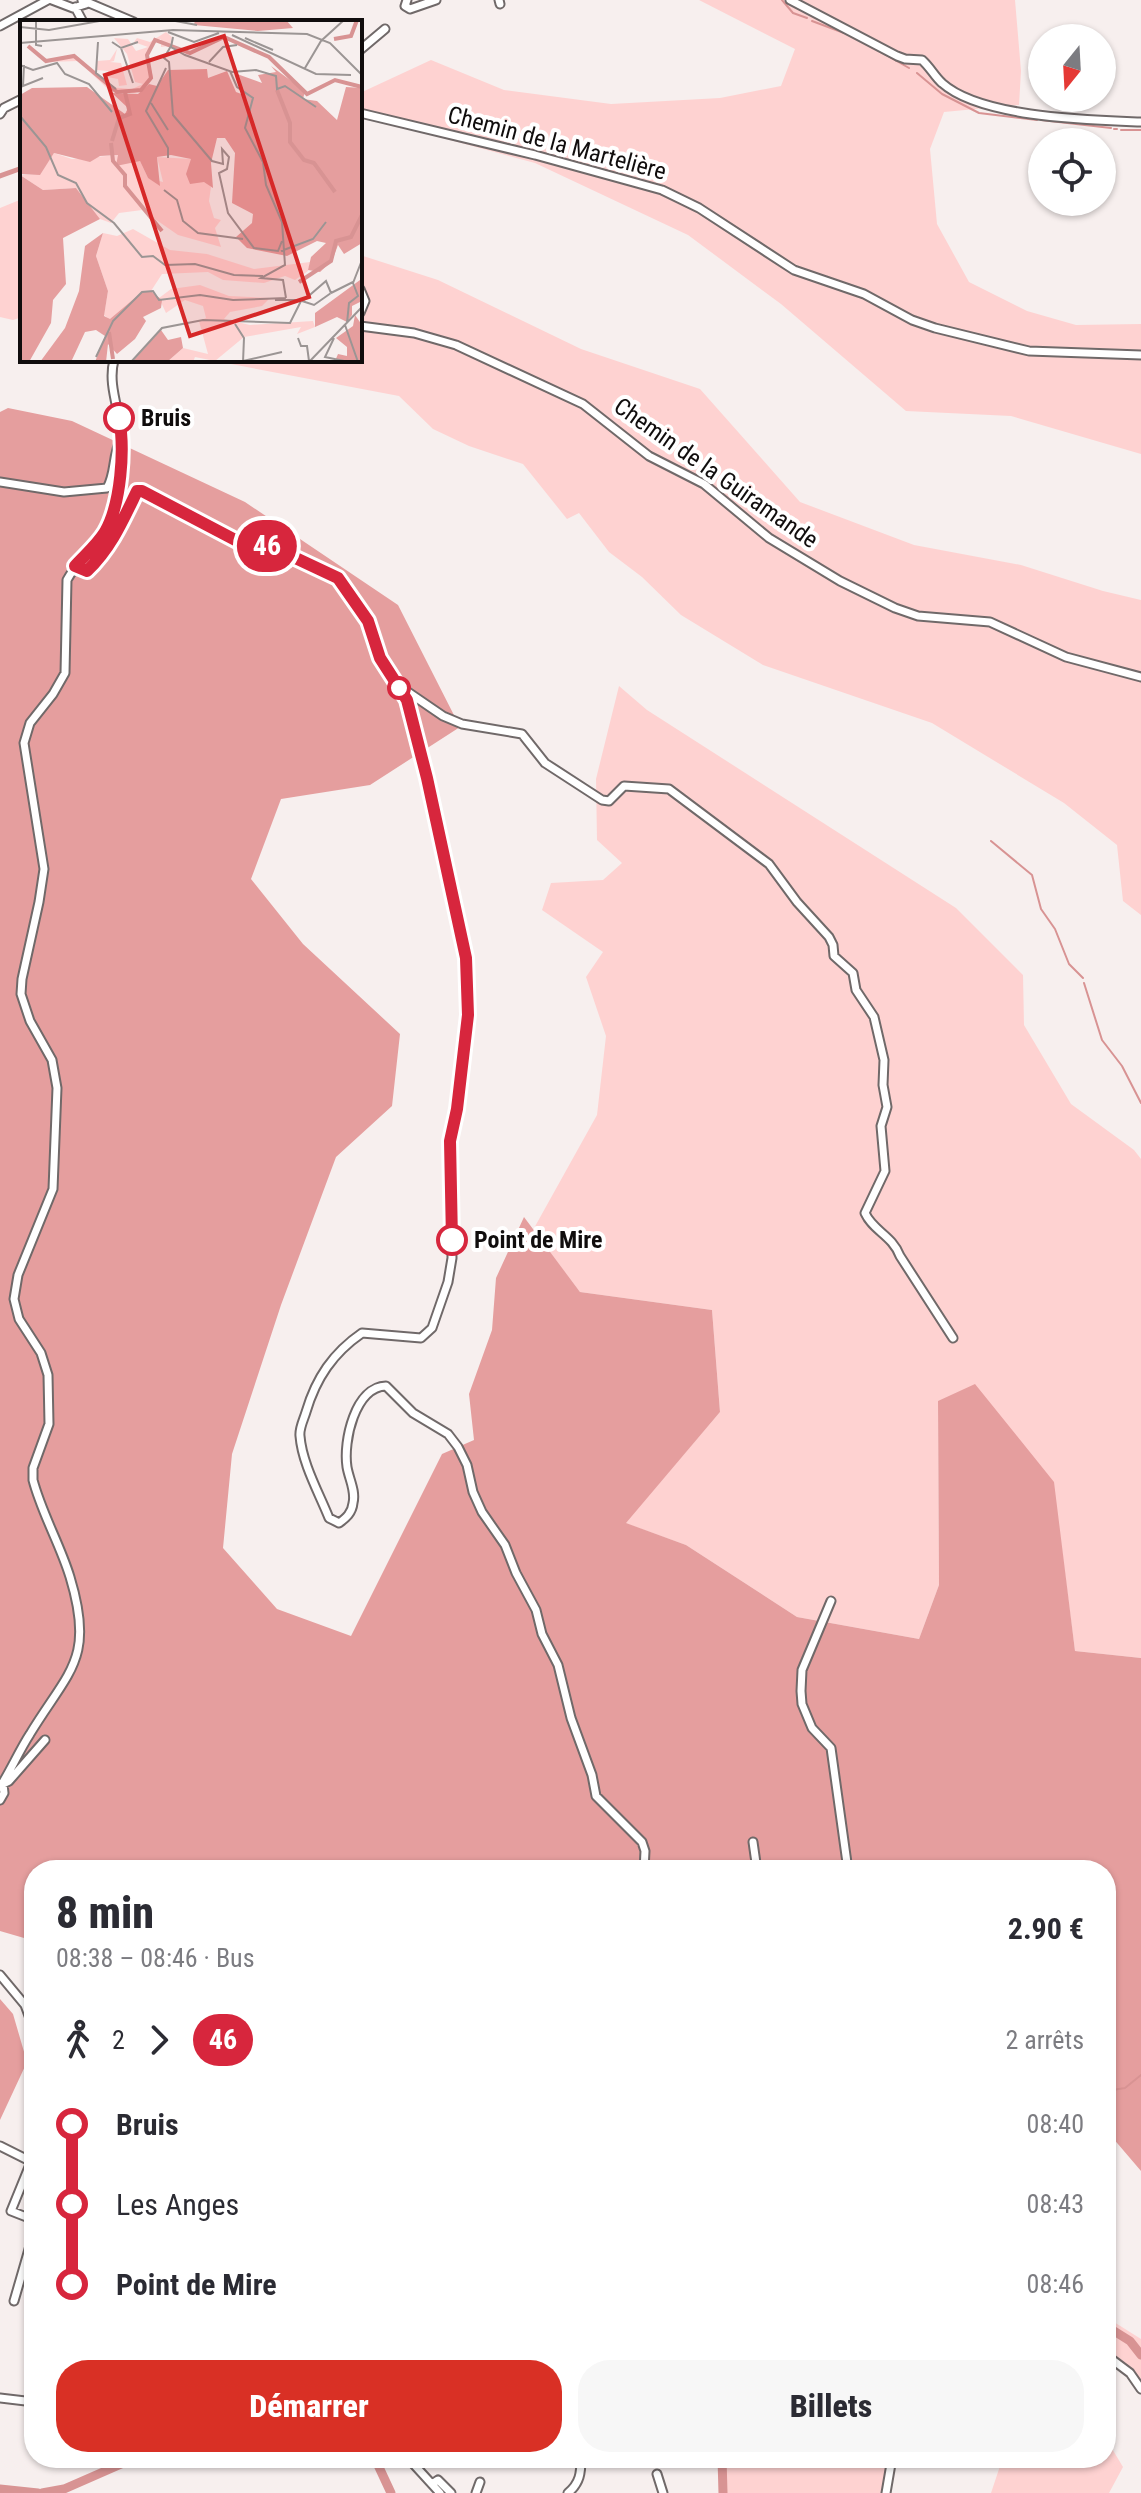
<!DOCTYPE html>
<html lang="fr">
<head>
<meta charset="utf-8">
<style>
	body { margin:0; font-family:"Roboto Condensed",sans-serif; background:#f7f7f7; color:#2b2b33; height:100vh; display:flex; flex-direction:column; font-size:30px; white-space:nowrap }
	* { box-sizing:border-box; margin:0 }
	p { font-size:26px; color:#7c7c81 }
	.icon { flex:none; width:44px; height:44px; fill:none; stroke:currentColor; stroke-width:2; stroke-linecap:round; stroke-linejoin:round }
	.map { position:relative; flex:1; overflow:hidden }
	.panel { position:absolute; left:24px; top:1860px; width:1092px; height:608px; display:flex; flex-direction:column; background:#fff; border-radius:32px; box-shadow:0 2px 6px #0004 }
	.panel>* { flex:none }
	.badge { padding:0 16px; border-radius:26px; font-size:28px; line-height:52px }
	.needle { width:52px; rotate:198deg }
	.controls { position:absolute; left:1028px; top:24px; display:grid; gap:16px }
	.controls a { display:grid; place-items:center; width:88px; height:88px; border-radius:50%; background:#fff; box-shadow:0 2px 6px #0004; font-size:40px }
	.map>.badge { position:absolute; translate:-50% -50%; box-shadow:0 0 0 4px #fff }
	.legs { display:flex; align-items:center; gap:12px; height:88px; padding:0 32px; font-size:26px }
	.legs p { margin-inline-start:auto }
	.headline { display:flex; align-items:center; justify-content:space-between; height:136px; padding:0 32px }
	h1 { font-size:44px; font-weight:800; line-height:60px }
	.action { display:flex; gap:16px; margin-top:auto; padding:16px 32px }
	.action a { flex:1; height:92px; border-radius:32px; background:#d93025; color:#fff; font-size:32px; font-weight:800; line-height:92px; text-align:center }
	.action a+a { background:#f7f7f7; color:#2b2b33 }
	ul { padding:0 32px; list-style:none }
	li { display:flex; align-items:center; gap:28px; height:80px; font-size:30px }
	li i { display:grid; place-items:center; width:12px; height:100%; margin:0 10px; background:currentColor }
	li i::after { content:''; width:20px; height:20px; margin:-10px; border:6px solid; border-radius:50%; background:#fff }
	li p { margin-inline-start:auto }
	li:first-child i { background:linear-gradient(#0000 50%,currentColor 0) }
	li:last-child i { background:linear-gradient(currentColor 50%,#0000 0) }
	.map>svg:first-child { display:block }
</style>
</head>
<body>
<div class="map">
<svg width="1141" height="2493" viewBox="0 0 1141 2493">
	<rect width="100%" height="100%" fill="#f7efee"/>
	<path fill="#fed2d1" d="M699,0H1015L1021,71L1019,105L944,112L930,149L937,224L969,282L1027,311L1076,325L1141,324V454L1011,416L906,411L781,304L688,235L535,163L417,131L360,110V93L431,60L504,90L611,104L720,98L781,86L795,49Z
		M22,199V317L13,320L0,317V208Z
		M360,255L438,280L581,349L700,389L800,502L914,545L1021,565L1103,591L1141,600V915L1123,901L1117,845L1064,803L932,723L763,665L681,615L642,577L609,552L579,513L567,519L523,464L469,446L433,429L399,396L210,360H360Z
		M619,686L647,710L956,908L1023,975L1024,1025L1071,1104L1134,1150L1141,1159V1658L1075,1651L1053,1482L938,1401L939,1585L919,1639L797,1617L686,1545L625,1523L720,1412L712,1310L580,1292L533,1230L597,1115L606,1036L586,977L603,952L542,910L551,883L603,880L622,863L597,840L596,779Z
		M1106,2317L1141,2339V2382L1106,2348Z
		M1106,2445L1111,2447L1123,2467L1109,2493H991L1001,2463L988,2458H1106Z
		M722,2458H889L883,2493H723Z"/>
	<path fill="#e59e9e" d="M8,408L72,421L245,502L398,605L460,727L370,785L281,799L251,879L303,944L400,1034L392,1106L336,1157L281,1305L232,1454L223,1548L277,1609L351,1636L442,1454L474,1440L469,1394L492,1330L496,1278L524,1217L580,1292L712,1310L720,1412L626,1523L686,1545L797,1617L919,1639L939,1585L938,1401L975,1384L1054,1482L1075,1651L1141,1658V2171L1106,2130V1870H34V1952L24,1938L0,1931V412Z
		M0,1999L13,2014L27,2062L0,2120Z"/>
	<g fill="none" stroke-linecap="round" stroke-linejoin="round">
		<path stroke="#d89393" stroke-width="2" d="M782,0L793,13L807,18
			M812,21L844,33
			M872,47L909,68
			M917,73L942,94L979,113L1037,120
			M1041,120L1111,128
			M1114,129H1117
			M1121,130H1141
			M991,841L1032,875L1041,909L1055,929L1069,964L1083,978
			M1084,983L1102,1040L1122,1066L1141,1103
			M1106,2091L1125,2088L1141,2075"/>
		<path stroke="#d89393" stroke-width="5" d="M0,176L22,168"/>
		<path stroke="#d89393" stroke-width="9" d="M1106,2326L1130,2341L1141,2355
			M362,2458L378,2465L391,2493
			M722,2458L723,2493
			M0,2489L38,2493
			M42,2493L64,2489L135,2458"/>
		<defs>
			<path id="minor" d="M52,0L73,8L86,4
				M82,0L134,22
				M407,0L405,6L410,9L436,0
				M499,0L500,4
				M790,0L897,56L905,59L922,60C930,67 935,77 942,83C981,118 1090,120 1141,122
				M75,7L83,22
				M0,26L48,0
				M360,50L385,29
				M360,113L535,155L662,190L699,208L794,270L864,294L912,320L935,328L1029,351L1141,355
				M0,114L4,108L22,99
				M360,289L365,301L360,313
				M360,326L414,333L456,345L583,404L649,456L704,484L769,538L840,581L895,608L918,616L990,622L1066,657L1141,677
				M0,482L64,492L107,488C116,473 112,455 121,439
				M75,566L87,571C111,549 123,520 137,491H142L241,543L270,546L338,578L368,621L380,658L407,700L427,778L466,958L468,1015L450,1141L452,1258L448,1282L432,1328L421,1338L362,1333C333,1353 316,1378 306,1412C304,1419 299,1428 300,1436C302,1463 319,1493 329,1518L339,1523C346,1518 352,1513 353,1503C356,1491 349,1479 347,1467C343,1441 355,1387 386,1386L413,1413L448,1434L458,1447L467,1465L473,1492L482,1512L505,1545L516,1573L536,1610L542,1634L558,1665L571,1718L592,1775L596,1796L642,1842L645,1851L644,1870
				M401,692L405,690L443,716L462,724L522,734L545,763L602,800L609,801L624,786L669,789L769,864L797,902L829,937L833,945L834,956L853,973L856,990L874,1017L884,1060L883,1085L887,1107L881,1126L885,1171L865,1213C873,1231 892,1235 900,1256L953,1338
				M831,1601L802,1670L801,1691L802,1704L812,1728L831,1748L848,1870
				M0,1787C11,1770 19,1751 30,1734C69,1670 95,1659 70,1577C60,1544 42,1514 33,1480V1468L49,1424L48,1375L41,1353L19,1319L14,1299L18,1275L53,1189L57,1088L52,1060L30,1021L21,994L22,979L39,902L44,869L24,743L30,723L53,694L65,673L67,580C76,563 91,552 102,537C118,512 123,469 122,440C121,413 107,386 114,360
				M0,1800L4,1793L3,1784L9,1781L45,1740
				M753,1842L757,1870
				M0,1975L25,2005L34,2029
				M34,2091V2140
				M0,2146L32,2162
				M31,2162L11,2211L34,2220
				M14,2301L34,2232
				M1106,2355L1130,2373L1141,2389
				M0,2398L34,2402
				M408,2458L440,2493
				M657,2474L663,2493
				M432,2484L438,2480L451,2493
				M476,2493L480,2482
				M568,2493C580,2483 581,2473 581,2458
				M886,2493L892,2458"/>
		</defs>
		<use href="#minor" stroke="#706969" stroke-width="11"/>
		<use href="#minor" stroke="#fff" stroke-width="7"/>
	</g>
	<g fill="none" stroke-linecap="round" stroke-linejoin="round">
		<defs>
			<path id="line-1" d="M119,418C125,449 121,504 105,532C97,545 85,555 75,566L87,571C111,548 123,520 137,491H142L241,543L270,546L338,578L368,621L380,658L407,700L427,778L466,958L468,1015L457,1109L450,1141L452,1240"/>
		</defs>
		<use href="#line-1" stroke="#fff" stroke-width="18"/>
		<use href="#line-1" stroke="#d7263d" stroke-width="12"/>
	</g>
	<g fill="#fff" stroke="#d7263d" stroke-width="4">
		<circle cx="119" cy="418" r="14"/>
		<circle cx="399" cy="688" r="10"/>
		<circle cx="452" cy="1240" r="14"/>
	</g>
	<g text-anchor="middle" dominant-baseline="central" stroke-width="8" stroke-linejoin="round" paint-order="stroke">
		<g font-size="24" fill="#100d0d" stroke="#fff">
			<text transform="translate(557 143) rotate(15)">Chemin de la Martelière</text>
			<text transform="translate(716 473) rotate(35)">Chemin de la Guiramande</text>
		</g>
		<g font-size="24" font-weight="bold" fill="#100d0d" stroke="#fff" text-anchor="start">
			<text x="141" y="418">Bruis</text>
			<text x="474" y="1240">Point de Mire</text>
		</g>
	</g>
	<g transform="translate(20 20)">
		<rect width="342" height="342" fill="#f7efee"/>
		<path d="M146,12L152,17L150,26L141,27V19L133,22L127,36L133,57L115,73L90,71L58,41L27,42L22,39L12,28L26,41L55,37L88,67L112,69L123,64L115,62L107,34L94,18L108,19L116,31L128,27L114,22L117,18L130,22ZM97,29L94,41L90,42L101,43L107,65L99,66L98,59L87,57L88,51L76,50L77,41L90,40ZM34,133L52,139L98,135L120,141L128,158L143,162L137,137L172,139L191,167L189,181L194,198L201,200L195,208L201,227L158,215L122,190L99,193L91,203L80,199L56,168L23,170L0,155L20,154ZM113,209L150,230L187,234L234,249L290,242L288,251L275,260L265,256L244,263L203,260L188,252L142,254L131,271L90,300L84,295L88,271L76,236L83,213L97,216ZM180,265L209,276L250,278L242,286L210,292L204,299L230,305L293,301L295,307L277,314L281,307L224,317L195,341L175,337L173,342H147L163,328L188,334L179,301L186,298L183,286L165,280L146,293L139,278L151,269Z" fill="#fed2d1"/>
		<path d="M175,0H266L273,8L238,11L174,5ZM251,46L285,71L283,79L297,81L317,100L326,67L342,68V223L324,234L318,225L312,241L300,252L288,250L291,237L306,223L297,221L267,236L227,228L216,217L232,203L233,194L212,183L215,133L205,118H197L191,143L193,168L184,162L170,164L166,154L171,139L151,135L137,137L140,166L128,158L120,141L96,146L98,135L80,136L70,142L34,133L20,155L0,154V75L12,68L67,67L105,94L108,88L92,73L118,74L129,64L137,66L148,50L187,49L188,58L207,51L216,72L224,75L217,54L242,63L238,55L256,52ZM0,155L23,170L56,168L80,199L43,218L46,264L33,280L31,303L9,342H0ZM83,213L76,236L88,271L84,296L90,299L122,272L131,271L142,280L141,288L123,297L126,301L115,319L97,334L88,324L86,342H75L85,316L76,310L65,312L51,342H20L45,308L59,271L65,226ZM342,241V281L332,286V295L327,302L317,297L295,307V293L340,260ZM335,295L342,305V342L315,341L318,334L327,336V327L316,318L333,306ZM141,310L148,320L161,317L163,328L147,342H112Z" fill="#e59e9e"/>
		<path fill="none" stroke="#d89393" stroke-width="4" d="M314,19L331,16L337,0M8,26L26,41L54,36L97,72L121,70L131,58L127,35L135,20L170,33L204,17L249,37L287,74L315,60L342,67M257,70L270,103V122L284,140L294,143L315,172M92,121L99,98L110,94L105,72M91,123L93,141L105,155V166L142,211M279,262L311,241L316,221L331,217L342,195M89,312L93,339"/>
		<path fill="none" stroke="#9b9594" stroke-width="2" d="M16,0V25L22,26M150,0L177,5M0,7L29,10L85,0M148,12L174,22L199,13M212,15L296,54L331,55M153,17L151,27L165,35L212,52L236,50L256,56L257,69L265,66L296,87M225,18L253,30M78,22L76,53L96,69M92,22L101,28L118,22M0,23L153,10L287,14L310,23L342,55M151,26L144,38L149,42L153,95L192,141L203,144L202,129L209,137L207,149L199,153L208,193L234,228L258,231L262,221M101,28L113,63M189,42L203,27L217,25M0,45L13,50L37,43L45,54L69,64L92,92M4,45L3,66L23,58M146,48L126,91L148,128V138M285,48L301,21L324,0M210,51L217,67L233,78L225,108L243,142L246,165L262,202L265,245L241,258L263,260L266,278M131,83L148,110M0,96L26,127L38,155L56,163L67,183L94,203L122,237L133,236L145,245L175,244L214,255L243,256M144,170L157,180L163,201L178,213L223,219M261,231L293,219L306,202M333,263L342,240M311,273L333,262M255,280H281M284,280L306,261L311,273M282,281L294,285L311,273M327,303L329,283L338,276L333,263M215,304L224,318L223,342M325,305L338,342M278,318L281,326H287L289,341M314,318L305,337L329,342M76,337L93,301L122,272L133,271L139,280L180,275L213,280L266,278M223,341L262,332M111,342L142,308L183,300L270,303L281,281M289,342L342,287"/>
		<path fill="#d62828" fill-opacity="0.15" stroke="#d62828" stroke-width="4" d="M204,16L289,277L170,316L85,55Z"/>
		<rect width="342" height="342" fill="none" stroke="#100d0d" stroke-width="4"/>
	</g>
</svg>
<div class="controls">
<a><svg class="needle" viewBox="-14 -14 28 28"><path d="M0-13l5 13h-10z" fill="#e53935"/><path d="M0 13l5-13h-10z" fill="#7c7c81"/></svg></a>
<a><svg class="icon" aria-label="locate" viewBox="0 0 24 24"><circle cx="12" cy="12" r="6"/><path d="M12 2v4M12 18v4M2 12h4M18 12h4"/></svg></a>
</div>
<b class="badge" style="left:267px;top:546px;background:#d7263d;color:#fff">46</b>
<section class="panel">
<div class="headline"><div><h1>8 min</h1><p>08:38 – 08:46 · Bus</p></div><b>2.90 €</b></div>
<div class="legs"><svg class="icon" aria-label="walk" viewBox="0 0 24 24"><circle cx="13" cy="4" r="2"/><path d="M13 8l-2 6 4 7M11 14l-3 7M7 12l3-4h3l4 4"/></svg>2<svg class="icon" aria-label="forward" viewBox="0 0 24 24"><path d="M9 5l7 7-7 7"/></svg><b class="badge" style="background:#d7263d;color:#fff">46</b><p>2 arrêts</p></div>
<ul>
<li><i style="color:#d7263d"></i><b>Bruis</b><p>08:40</p></li>
<li><i style="color:#d7263d"></i><span>Les Anges</span><p>08:43</p></li>
<li><i style="color:#d7263d"></i><b>Point de Mire</b><p>08:46</p></li>
</ul>
<div class="action"><a>Démarrer</a><a>Billets</a></div>
</section>
</div>
</body>
</html>
